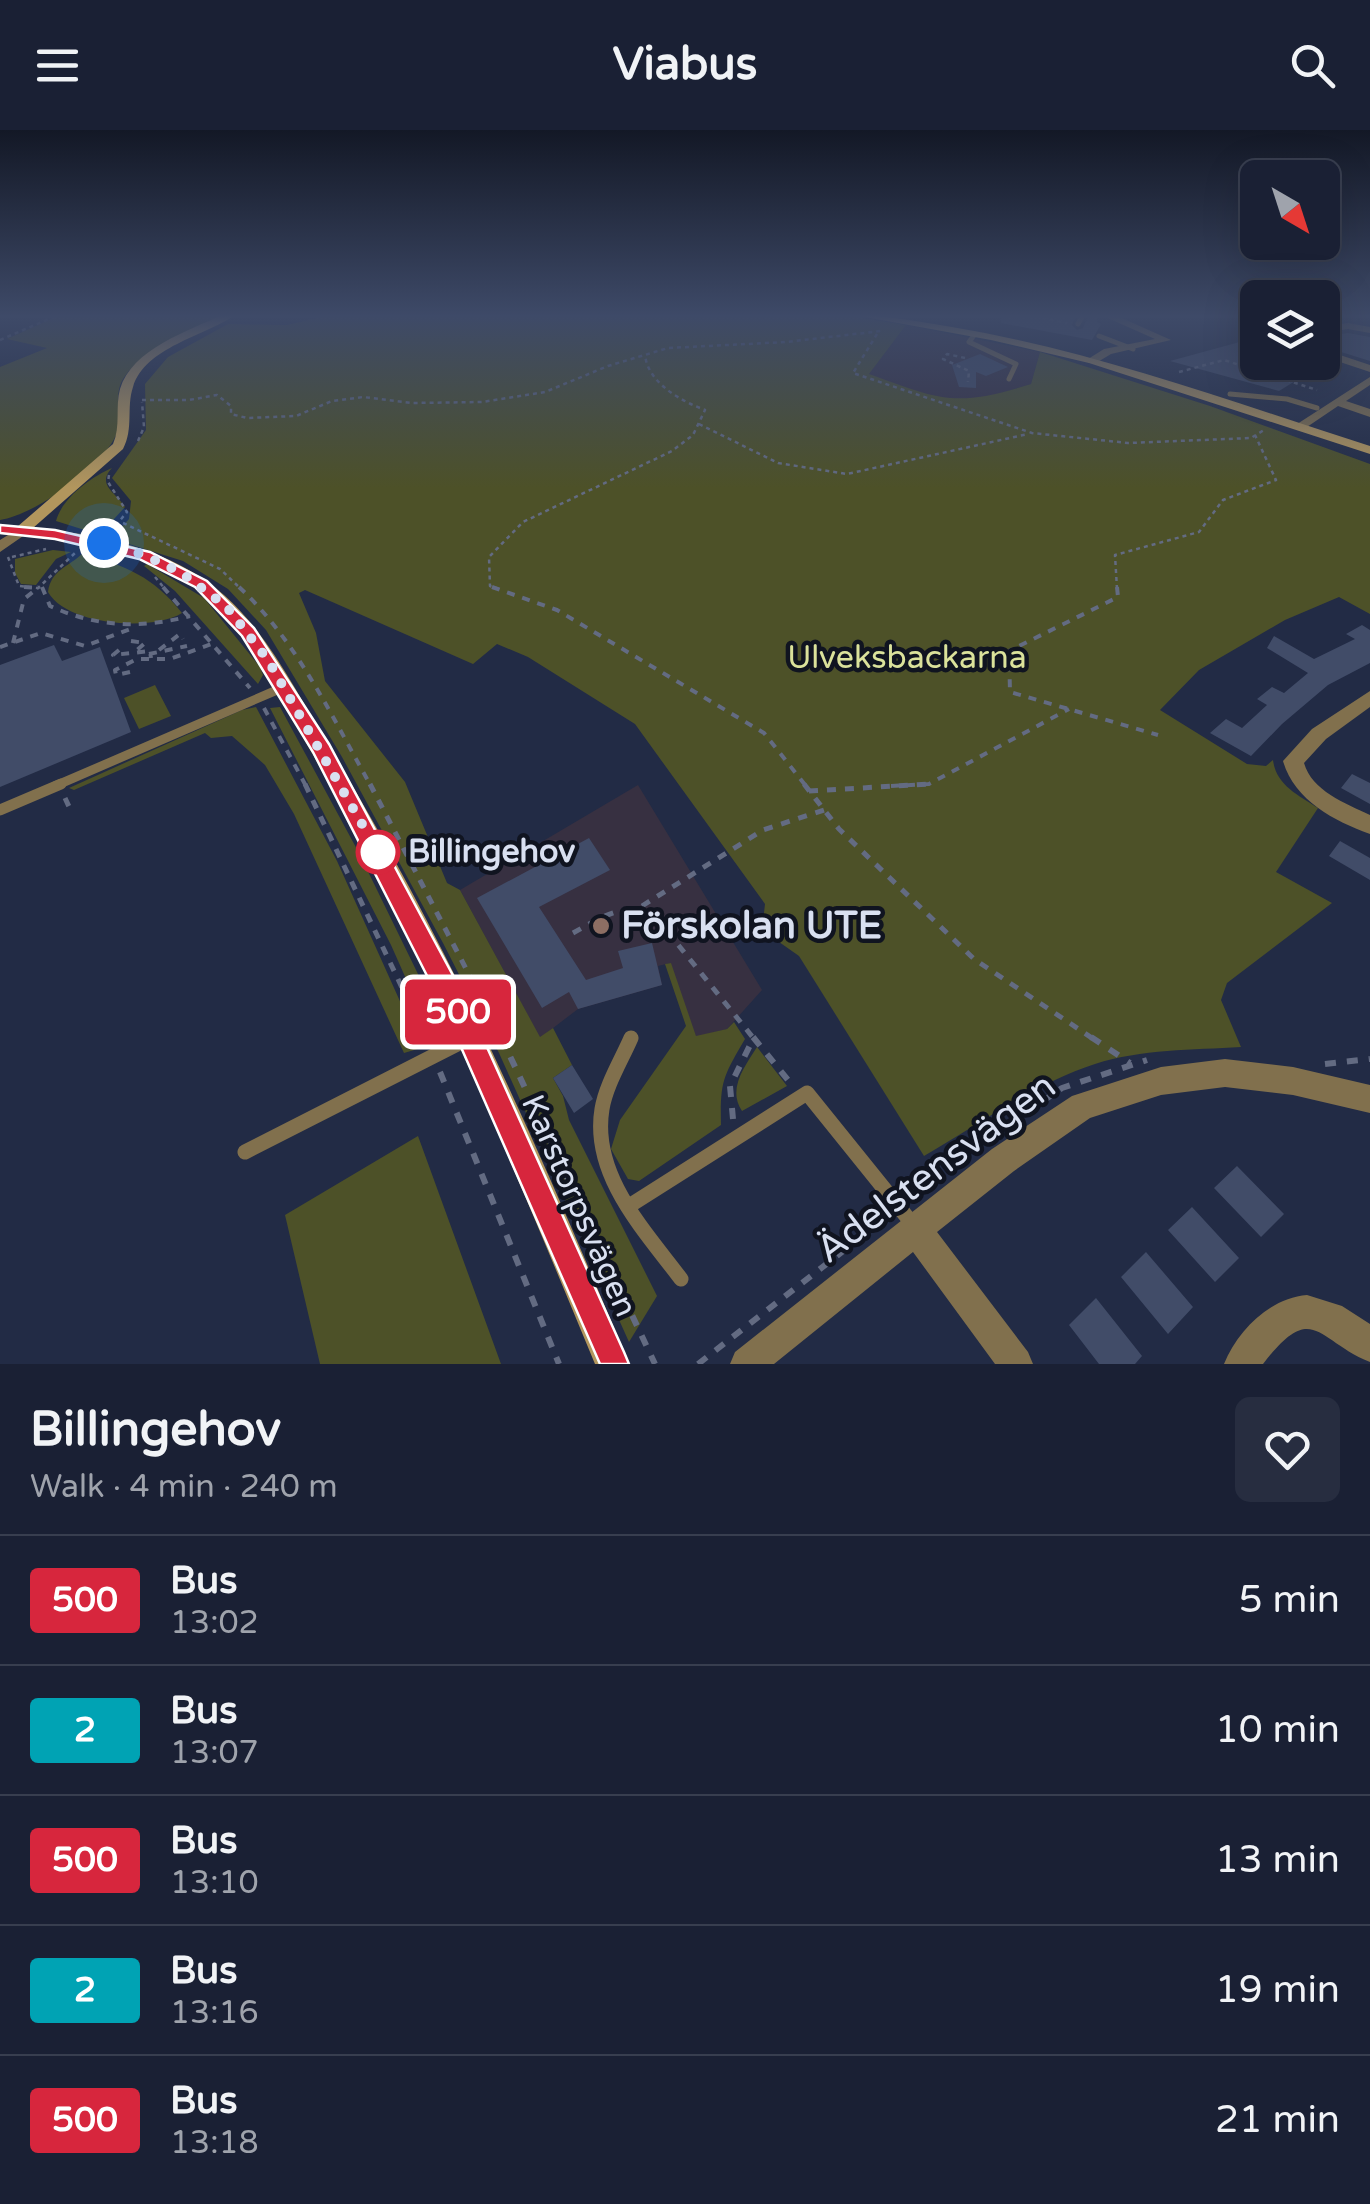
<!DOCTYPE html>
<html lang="en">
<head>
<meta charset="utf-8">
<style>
	body { margin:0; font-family:"Varela Round",sans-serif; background:#272d40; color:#f1f3f6; height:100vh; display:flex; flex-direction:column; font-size:38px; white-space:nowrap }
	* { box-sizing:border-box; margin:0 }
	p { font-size:32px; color:#9fa3ac }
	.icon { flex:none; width:55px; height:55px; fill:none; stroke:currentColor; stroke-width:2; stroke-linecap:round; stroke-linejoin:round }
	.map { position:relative; height:1234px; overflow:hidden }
	.drawer { display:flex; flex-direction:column; background:#1a2034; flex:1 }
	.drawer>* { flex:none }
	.badge { padding:0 20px; border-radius:8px; font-size:35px; line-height:65px }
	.needle { width:65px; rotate:141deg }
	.fabs { position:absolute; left:1240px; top:30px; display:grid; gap:20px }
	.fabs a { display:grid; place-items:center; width:100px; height:100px; border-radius:15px; background:#1a2034; box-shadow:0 10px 40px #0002,0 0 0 2px #383e4f; font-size:50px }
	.you { position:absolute; width:50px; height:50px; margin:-25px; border:8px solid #fff; border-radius:50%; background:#1a73e8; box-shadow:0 0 0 15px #1a73e833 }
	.map>.badge { position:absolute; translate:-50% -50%; box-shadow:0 0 0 5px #fff }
	.round { display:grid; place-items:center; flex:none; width:105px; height:105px; border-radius:15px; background:#272d40 }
	.head { display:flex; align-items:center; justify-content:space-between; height:170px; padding:0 30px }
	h1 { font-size:48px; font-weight:700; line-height:75px }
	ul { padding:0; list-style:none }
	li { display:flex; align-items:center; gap:30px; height:130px; padding:0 30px; border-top:2px solid #383e4f }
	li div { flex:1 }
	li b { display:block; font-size:38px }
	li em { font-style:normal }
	li .badge { min-width:110px; font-weight:700; text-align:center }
	header { display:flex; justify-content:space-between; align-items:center; height:130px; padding:0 30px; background:#1a2034; font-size:45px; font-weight:700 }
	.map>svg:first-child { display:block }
</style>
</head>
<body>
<header><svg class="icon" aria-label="menu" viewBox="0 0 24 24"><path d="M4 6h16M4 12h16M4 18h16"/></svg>Viabus<svg class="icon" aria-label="search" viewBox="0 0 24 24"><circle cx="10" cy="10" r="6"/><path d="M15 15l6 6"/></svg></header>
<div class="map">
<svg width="1370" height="1234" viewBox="0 0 1370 1234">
	<rect width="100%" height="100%" fill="#222b45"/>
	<path fill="#373041" d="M906,195L1040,222L1031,254L985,268L943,270L868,245Z
		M638,655L762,860L727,899L696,907L670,833L658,836L662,855L578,879L540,908L460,760Z"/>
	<path fill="#4d5128" d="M60,185H223C196,200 142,221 125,246C111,265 124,286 116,305C102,338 34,385 0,390V237L47,218L7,209Z
		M330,185H844L906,195L869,244C942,270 954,278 1031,254L1040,222L1210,276L1370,334V484L1339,467L1285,490L1199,540L1160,580L1247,634L1266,636L1273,630C1276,655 1298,665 1318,678L1276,742L1332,773L1227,853L1221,870L1241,917C1192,920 1142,919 1095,934C1035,953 978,995 924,1026L799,826L762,800L765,774L635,594L528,527L497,514L473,534L305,460L299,463L316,503L325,551L405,652L447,753L460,760L540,907L553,898L572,935L553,948L563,966L569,990L657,1166L629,1212L499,923L443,813L342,627L266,500L228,459L183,431L56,391C62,368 91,347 112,338C96,355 116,362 125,377L103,401L119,400L129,389L131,371L112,348L146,300L145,254L168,227L228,194L287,195Z
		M53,420L71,422L56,429L36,455L21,454L15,443V429Z
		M82,424C125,435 154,447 182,483C152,502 66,495 48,462C51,440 68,437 82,424Z
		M147,434L204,468L260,537L263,545L258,554L175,461L144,436Z
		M155,555L171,586L139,599L124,568Z
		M256,577L337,731L421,918L404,923L294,684L265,635L232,606L211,608L205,603L74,660L69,658L242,580Z
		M280,577L359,723L436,881L439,894L431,905L391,815L270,578Z
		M671,833L696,906L727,899L734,892L745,909C723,947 720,951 721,995L639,1051L628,1049L611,1019L620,990L686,896L665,834Z
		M757,917L787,956L742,981C727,959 745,936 757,917Z
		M418,1006L501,1234H320L285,1085Z"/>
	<path fill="#414c68" d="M1002,185H1076L1072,195L1077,200L1083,198L1089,185H1098L1097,192L1101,194L1092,210L1001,193Z
		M1348,203L1370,207V231L1322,216V207Z
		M1258,207V232L1305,245L1279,261L1170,231Z
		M980,224L1008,237L986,246L976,242V258L959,257L952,235Z
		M1362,495L1370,500V533L1328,555L1282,594L1251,626L1210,603L1226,589L1242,598L1267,575L1257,569L1272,557L1284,563L1308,543L1267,518L1274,506L1314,529L1355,509L1346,504Z
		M54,515L62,531L100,517L131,602L0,657V535Z
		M1352,644L1370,653V674L1341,658Z
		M589,708L610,740L539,777L586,850L623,838L618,821L652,813L662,855L578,879L569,862L542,878L477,768Z
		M1340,711L1370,728V750L1329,726Z
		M572,935L593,969L574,983L553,948Z
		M1237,1036L1284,1084L1261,1107L1214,1058Z
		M1192,1077L1239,1128L1215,1152L1168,1100Z
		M1146,1122L1193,1177L1168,1204L1121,1147Z
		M1096,1168L1142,1226L1135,1234H1099L1069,1195Z"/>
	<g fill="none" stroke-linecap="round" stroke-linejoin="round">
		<path stroke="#636b82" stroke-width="2.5" stroke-dasharray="4 4" stroke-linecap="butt" d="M963,185L969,187
			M1026,185L1067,193
			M877,204L853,243L1032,303L1128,313L1251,308L1264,300
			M0,210L58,185
			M965,228L947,224L943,229L969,241L968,252
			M1179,242L1224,230L1317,260
			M142,270H189L217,265L231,276V284L247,288L296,286L332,271L363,267L411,273L482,272L545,262L608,236L668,218L786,212L881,201
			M699,294L778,333L847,344L1028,304
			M138,311L144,297L142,272
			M109,345L108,352L127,382L112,400
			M123,393L220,439L241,459
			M8,427L19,456L37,458
			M12,427L46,419
			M155,447L165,459
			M37,459L75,423
			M499,459L490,456L489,427L523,392L672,321L693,305L705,280C681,271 648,253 645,225
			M1117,459L1115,425L1199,402L1223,370L1276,350L1255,305"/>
		<path stroke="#636b82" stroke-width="4" stroke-dasharray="8 8" stroke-linecap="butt" d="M24,457L37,458
			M42,457L50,476C96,497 141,499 190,486
			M163,457L250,558
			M239,457C297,511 332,587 371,656
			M492,457L557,480L764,603L806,656
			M1117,457L1118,467L1009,521L1010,562L1158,605
			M131,511L145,513L137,520
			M13,513L24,469L39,457
			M0,517L41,503L85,516L133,498
			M119,520L113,525L150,521L151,528
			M159,520L180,504L183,509
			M149,524L187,516
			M130,542L116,545L115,540L137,529H170L214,513
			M264,578L306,656
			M891,656L929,654L1069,579"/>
		<path stroke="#636b82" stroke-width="5" stroke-dasharray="9 9" stroke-linecap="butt" d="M305,654L427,910
			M370,654L503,910
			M804,654L839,699L974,829L1095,910
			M809,661L930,654
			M65,668L71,681
			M642,776L763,700L824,680
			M573,803C599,789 625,770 654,785L755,910"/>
		<path stroke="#636b82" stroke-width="6" stroke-dasharray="11 11" stroke-linecap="butt" d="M501,907L655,1234
			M753,907L792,955
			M1091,907L1130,933
			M1325,934L1370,929
			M440,942L559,1234
			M733,989L730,956L754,907
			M987,1009L1062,958L1147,930
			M904,1062L928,1055
			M698,1234L860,1108L882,1081"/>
		<path stroke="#81704d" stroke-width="5" d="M1078,194L1083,185
			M975,204L969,212L1016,234L1009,249
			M1099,206L1133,219
			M1230,264L1287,269L1317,278"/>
		<path stroke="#81704d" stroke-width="9" d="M55,656L284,557"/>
		<path stroke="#81704d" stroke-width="11" d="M0,680L61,654"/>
		<path stroke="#81704d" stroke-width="15" d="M631,908C621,931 606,955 602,979C591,1045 645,1101 681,1149
			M245,1022L467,909
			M629,1076L807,963L915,1097"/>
		<path fill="#81704d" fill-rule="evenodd" d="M1101,185H1115L1171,210L1111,224L1096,233H1088V229L1104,219L1155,209Z
			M1348,193L1370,197V203L1348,199L1322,203V197Z
			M1322,219L1370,235V242L1322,226Z
			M1370,247V255L1346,271L1370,279V287L1338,276L1304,299L1294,296Z
			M21,397L28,401L26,404L0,422V410Z
			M1370,561V577L1326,609L1304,633C1312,661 1345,673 1370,685V704C1334,691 1294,670 1283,631L1312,599Z
			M1225,929L1293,937L1370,955V983L1293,965L1225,957L1161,965L1090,988L1014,1041L937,1102L1028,1222L1033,1234H995L913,1122L774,1234H730L735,1222L992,1019L1072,966L1161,937Z
			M1307,1165L1342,1176L1370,1194V1232C1316,1210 1313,1169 1263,1234H1224C1238,1200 1270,1168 1307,1165Z"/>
		<path fill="#b2965d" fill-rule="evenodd" d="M222,185H235C205,206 145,217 133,257C126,278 134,298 123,319L33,398C100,404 172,419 224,465C270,506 299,567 331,620C449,814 542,1024 629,1234H595C508,1024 422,814 308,616C277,561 248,495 195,457C138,417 68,409 0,404V396L17,397L113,314C121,296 115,277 120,259C132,219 188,201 222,185Z
			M854,185C887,185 920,192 952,197C1095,221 1232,272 1370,316V324L1089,233L991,210Z"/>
	</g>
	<linearGradient id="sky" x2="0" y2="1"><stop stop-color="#131826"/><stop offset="0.52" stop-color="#3e4a68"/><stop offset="1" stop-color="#3e4a68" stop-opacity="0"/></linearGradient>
	<rect width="1370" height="358" fill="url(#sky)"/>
	<path fill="#d7263d" stroke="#fff" stroke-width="2.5" d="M0,395L55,400L150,422L207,451L254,498L329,614L464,866L624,1222L629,1234H600L446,883L313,622L242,506L195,457L139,429L55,409L0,403Z"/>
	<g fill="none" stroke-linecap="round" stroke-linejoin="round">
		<path stroke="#d9e0f1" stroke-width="10" stroke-dasharray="0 18" d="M104,413L144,425L180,442L226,476L268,530L378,722"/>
	</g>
	<circle fill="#fff" stroke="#d7263d" stroke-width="5" cx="378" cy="722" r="20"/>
	<circle fill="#8d6e63" stroke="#101420" stroke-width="4" cx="601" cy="796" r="10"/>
	<g text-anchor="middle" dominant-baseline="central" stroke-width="9" stroke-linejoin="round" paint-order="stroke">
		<g font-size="32" fill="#dbe29b" stroke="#101420">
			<text x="907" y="528">Ulveksbackarna</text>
		</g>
		<g font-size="32" font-weight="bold" fill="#d9e0f1" stroke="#101420" text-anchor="start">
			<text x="408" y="722">Billingehov</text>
		</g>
		<g font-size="32" fill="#d9e0f1" stroke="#101420">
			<text transform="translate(579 1076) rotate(66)">Karstorpsvägen</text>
		</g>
		<g font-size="38" font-weight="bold" fill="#d9e0f1" stroke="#101420" text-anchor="start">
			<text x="621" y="796">Förskolan UTE</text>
		</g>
		<g font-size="38" fill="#d9e0f1" stroke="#101420">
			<text transform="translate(936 1038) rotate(-37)">Ädelstensvägen</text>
		</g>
	</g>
</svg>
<div class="fabs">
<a><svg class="needle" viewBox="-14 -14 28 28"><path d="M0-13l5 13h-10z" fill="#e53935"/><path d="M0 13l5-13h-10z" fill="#9fa3ac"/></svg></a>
<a><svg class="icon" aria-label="layers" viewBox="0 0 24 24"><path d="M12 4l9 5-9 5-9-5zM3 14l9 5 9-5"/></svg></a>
</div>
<div class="you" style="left:104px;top:413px"></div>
<b class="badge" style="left:458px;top:882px;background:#d7263d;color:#fff">500</b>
</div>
<section class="drawer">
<div class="head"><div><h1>Billingehov</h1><p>Walk · 4 min · 240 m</p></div><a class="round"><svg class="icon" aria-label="heart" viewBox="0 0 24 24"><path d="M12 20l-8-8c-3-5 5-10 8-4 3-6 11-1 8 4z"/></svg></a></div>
<ul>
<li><span class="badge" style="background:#d7263d;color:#fff">500</span><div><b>Bus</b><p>13:02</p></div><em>5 min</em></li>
<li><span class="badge" style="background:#00a3b4;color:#fff">2</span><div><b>Bus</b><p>13:07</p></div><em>10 min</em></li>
<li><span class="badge" style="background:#d7263d;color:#fff">500</span><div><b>Bus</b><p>13:10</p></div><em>13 min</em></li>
<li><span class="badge" style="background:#00a3b4;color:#fff">2</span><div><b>Bus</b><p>13:16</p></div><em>19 min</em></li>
<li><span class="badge" style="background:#d7263d;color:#fff">500</span><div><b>Bus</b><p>13:18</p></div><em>21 min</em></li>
</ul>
</section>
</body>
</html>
